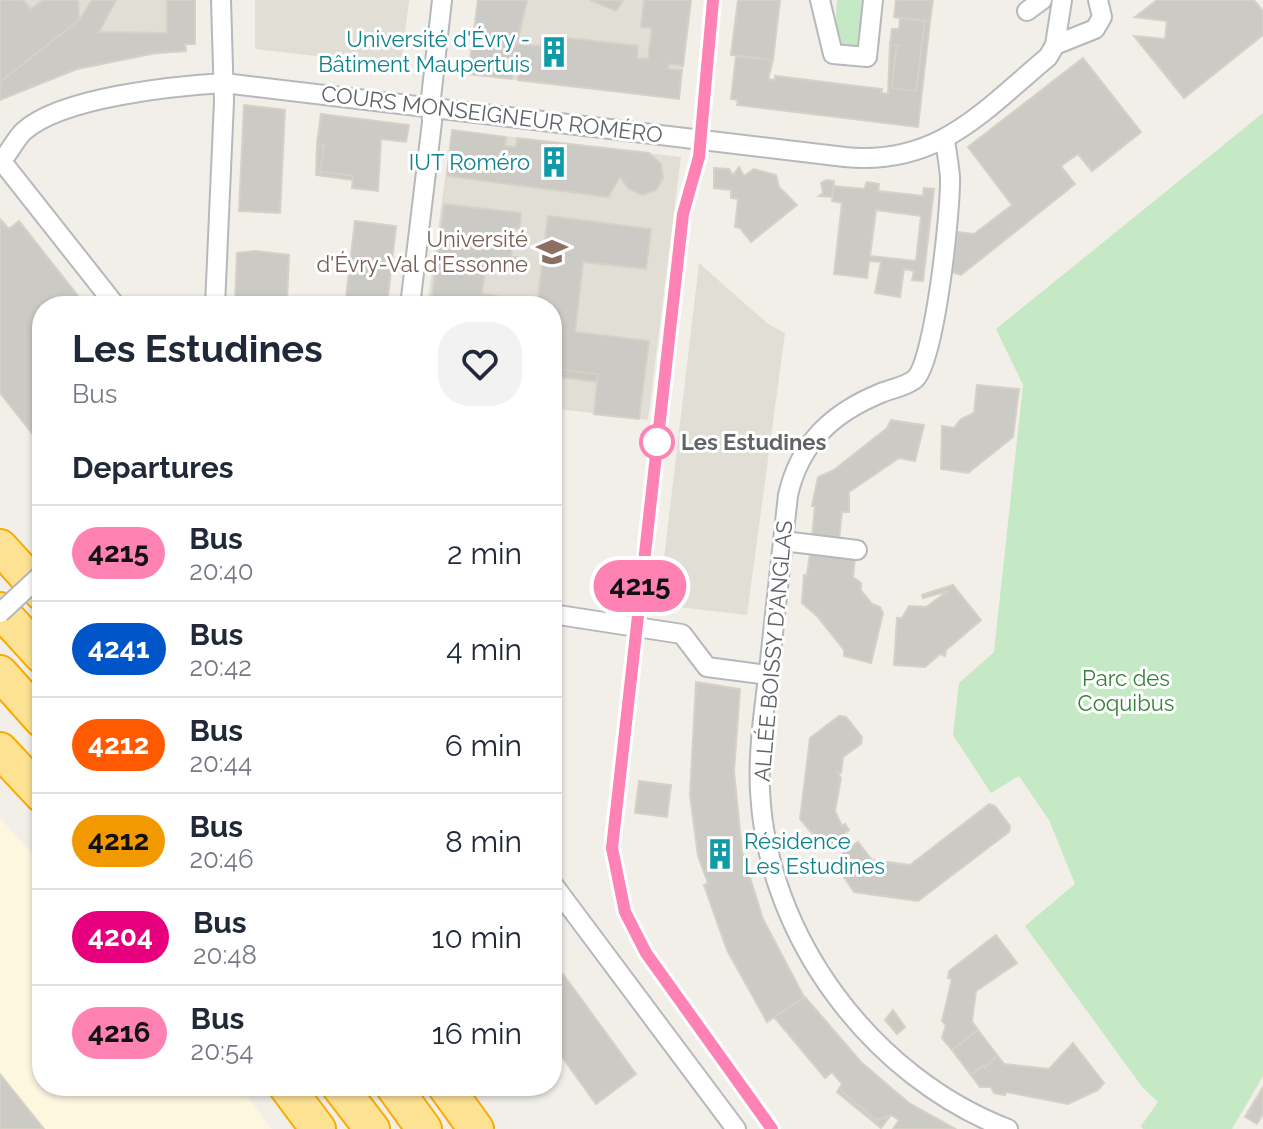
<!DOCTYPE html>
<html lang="en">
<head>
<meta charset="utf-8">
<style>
	body { margin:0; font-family:Raleway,sans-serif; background:#f2f2f3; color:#1f2937; height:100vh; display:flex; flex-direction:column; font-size:30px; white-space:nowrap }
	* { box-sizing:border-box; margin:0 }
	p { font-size:26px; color:#747a83 }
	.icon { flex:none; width:44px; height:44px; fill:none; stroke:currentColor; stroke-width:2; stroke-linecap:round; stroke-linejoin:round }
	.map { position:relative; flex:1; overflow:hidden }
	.panel { position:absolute; left:32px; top:296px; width:530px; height:800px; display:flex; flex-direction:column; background:#fff; border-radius:32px; box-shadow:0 2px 6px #0004 }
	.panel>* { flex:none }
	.badge { padding:0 16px; border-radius:26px; font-size:28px; line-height:52px }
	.map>.badge { position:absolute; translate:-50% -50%; box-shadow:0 0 0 4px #fff }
	h2 { padding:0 40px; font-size:30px; line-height:72px }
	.round { display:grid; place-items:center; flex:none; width:84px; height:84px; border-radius:32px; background:#f2f2f3 }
	.head { display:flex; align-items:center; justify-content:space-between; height:136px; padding:0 40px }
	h1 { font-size:38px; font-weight:700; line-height:60px }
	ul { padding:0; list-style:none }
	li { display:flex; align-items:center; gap:24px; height:96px; padding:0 40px; border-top:2px solid #e0e1e3 }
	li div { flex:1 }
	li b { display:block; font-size:30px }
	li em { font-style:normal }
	li .badge { min-width:88px; font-weight:700; text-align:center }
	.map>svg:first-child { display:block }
</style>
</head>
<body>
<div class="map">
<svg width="1263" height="1129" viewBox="0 0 1263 1129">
	<rect width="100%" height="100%" fill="#f1efe8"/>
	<path fill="#fef7e0" d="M0,818L42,865V1086H239L272,1129H0Z"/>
	<path fill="#e1ded6" d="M0,0H195V44H186V51L118,59L45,79Z
		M255,0H409L401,66L255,49Z
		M478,0H691L679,99L468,74Z
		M452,130L681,157L648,420L552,408V306H427Z
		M699,263L768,324L785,333L747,615L661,605L659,601Z"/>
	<path fill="#c5e8c5" d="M837,0H862L858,55L833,53Z
		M1263,113V1076L1232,1129H1143L1141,1126L1158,1102L1143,1088L1025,926L1075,884L1049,820L1019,776L991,793L953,735L959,683L994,652L1023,385L996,329Z"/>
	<path fill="#cccac5" stroke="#d6d1c6" stroke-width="2" fill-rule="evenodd" d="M0,0H23L31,9L43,0H78L79,20L0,82Z
		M92,0H116L99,32L167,33V0H195V44H185L186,51L156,53L77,69L0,100V82L79,20Z
		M478,0H527L517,44L541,46L542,35L638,46L637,58L648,59L652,28L641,27L644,0H691L683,66L669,64L668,69L682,70L679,99L518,80L520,58L515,57L512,79L468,74Z
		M590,0H623L616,11Z
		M738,0H780L773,60L731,55Z
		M896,0H933L930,21L894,17Z
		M1157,0H1254L1263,11V35L1184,98L1134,36L1165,39L1167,21L1135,17Z
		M900,18L925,21L916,91L892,88L896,48L900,46L890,44L892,29H899Z
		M925,21H930L918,127L737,105L738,100L731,99L736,56L773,60L768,79L775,80V76L882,89L881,93L888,94L890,44L900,46L896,48L892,88L916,91Z
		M1083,58L1141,132L1092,171L1078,154L1061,166L1075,184L961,275L952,272L958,232L974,234L1012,205L968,147Z
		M244,105L285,110L280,213L239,211Z
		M321,114L409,125L406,142L381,139L378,191L352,188L353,176L320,172L324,145L317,144Z
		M452,130L506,137L505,146L516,147L517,138L649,153L661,164L663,178L656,190L642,195L628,188L620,177L608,197L447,176Z
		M317,144L324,145L320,172L353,176V180L316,175Z
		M739,167L744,176L754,169L776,175L779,187L797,205L751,242L740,228L735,227L738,199L731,198V190L714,188V168L729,169L733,175Z
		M826,180L834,181L832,197L819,196L823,193L821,183Z
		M867,182L879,184L878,191L923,196L924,188L934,189L923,281L912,280L914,271L904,269L900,297L875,293L881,262L869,261L867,278L834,274L842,203L832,201L834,186L864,189ZM876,210L921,216L916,261L870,256Z
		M444,204L521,213L520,229L514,228L511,257H516L515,272L485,269L482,294L511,298L510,306H431Z
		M548,216L651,229L646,269L583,262L575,332L649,341L639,419L594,414L598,374L552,368V306H537Z
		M0,219L9,229L19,221L86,306H42V446L0,393Z
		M355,221L396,226L387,306H345Z
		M255,251L289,255L287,299L283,304L235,301L237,253Z
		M552,368L598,374L597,382L552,376Z
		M977,385L1019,389L1013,437L968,473L941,469L942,426L954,428L961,419L974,413Z
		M891,420L924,425L915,461L899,458L849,492V512H842L839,540L812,537L815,506H812L818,477L834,470L887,428Z
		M810,553L855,558L853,577L861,583V590L872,604L880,607L883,613L871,663L844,656V650L817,616L802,603L804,575H807Z
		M953,585L981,620L946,650L945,656L940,654L925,667L894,665L897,618H902L909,606L926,607L948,591L923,598L922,595Z
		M696,682L740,689L734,771L742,852L763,919L804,997L767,1022L727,950L704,885L708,883L698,856L690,795Z
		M839,716L846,717L862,737L861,744L843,757L841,773L837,772L841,778L835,811L842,826L845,824L849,830L829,846L821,844L800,819L810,738Z
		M639,781L671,785L667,817L635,813Z
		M989,804L995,806L1010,826L1009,832L918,901L854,892L836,865L838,857L858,842L872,860L910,865Z
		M996,935L1017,963L976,991L972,1021L978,1030L952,1050L942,1038L946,1025L942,1021L952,979L948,978L949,971Z
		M563,974L636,1074L596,1104L552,1043V981Z
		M805,997L861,1062L909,1103L956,1129H893L899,1120L891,1115L876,1120L839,1089L842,1084L832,1072L825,1078L774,1017Z
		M893,1010L905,1027L897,1034L885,1020Z
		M978,1030L997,1055L985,1068L984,1065L971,1075L952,1050Z
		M1073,1043L1104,1083L1098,1090L1068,1104L1006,1092L1005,1095L994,1093L991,1087H980L971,1075L984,1065L985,1068L997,1055L1004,1064L1049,1069Z
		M0,1074L44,1129H0Z
		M1263,1087V1114L1257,1124L1245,1117Z
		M839,1089L876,1120L890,1116L881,1128L837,1092Z"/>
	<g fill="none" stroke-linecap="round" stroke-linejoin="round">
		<defs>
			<path id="street" d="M820,0L833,54L867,57L873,0
				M1027,11L1042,0
				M1055,45L1095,29L1102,17L1098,0
				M945,141C947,153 949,165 950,177C951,209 935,361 915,379C905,387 893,388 881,393C832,413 800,443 788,495C782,554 775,612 769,670C764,710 758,750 760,791C767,937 872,1077 1008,1129
				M0,159L116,306
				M2,160C10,152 16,138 24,131C62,97 174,86 224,83L845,157C938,166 982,112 1048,57L1055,45L1062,0
				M215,306L224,101L221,0
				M410,306L432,122L431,98L442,0
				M783,541L857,550
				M552,614L682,634L707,667L768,675
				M552,883L736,1129"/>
			<path id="highway" d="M0,547L42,593
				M0,610L42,656
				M0,673L42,720
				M0,750L42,795
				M286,1086L318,1129
				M339,1086L372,1129
				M393,1086L424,1129
				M445,1086L476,1129"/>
		</defs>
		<use href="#street" stroke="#b5b8bc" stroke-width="22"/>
		<use href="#highway" stroke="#f9ab00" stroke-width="38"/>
		<use href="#street" stroke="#fff" stroke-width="18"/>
		<use href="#highway" stroke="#fde293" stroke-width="34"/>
		<defs>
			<path id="street-bridge" d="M0,613L42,574"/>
		</defs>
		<use href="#street-bridge" stroke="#b5b8bc" stroke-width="22" stroke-linecap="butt"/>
		<use href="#street-bridge" stroke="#fff" stroke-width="18"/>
	</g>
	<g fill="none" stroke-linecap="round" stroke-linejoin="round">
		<defs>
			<path id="line" d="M713,0L699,157L683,214L612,848L625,912L646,953L772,1129"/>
		</defs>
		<use href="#line" stroke="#fff" stroke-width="18"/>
		<use href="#line" stroke="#ff82b4" stroke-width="12"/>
	</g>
	<defs>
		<symbol id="building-bare" viewBox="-9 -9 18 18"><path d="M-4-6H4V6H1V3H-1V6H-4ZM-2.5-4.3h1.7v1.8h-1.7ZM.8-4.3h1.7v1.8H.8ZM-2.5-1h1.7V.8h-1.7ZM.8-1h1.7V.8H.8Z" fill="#0f9aa8" stroke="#fff" stroke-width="2.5" paint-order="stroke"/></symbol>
		<symbol id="university-bare" viewBox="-9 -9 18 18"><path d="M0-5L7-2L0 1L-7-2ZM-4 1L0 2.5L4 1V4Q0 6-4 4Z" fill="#8d6e63" stroke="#fff" stroke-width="2.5" paint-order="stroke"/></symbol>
	</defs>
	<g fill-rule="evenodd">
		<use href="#building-bare" x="532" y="30" width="44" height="44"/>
		<use href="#building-bare" x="532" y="140" width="44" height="44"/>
		<use href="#university-bare" x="530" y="230" width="44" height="44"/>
		<use href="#building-bare" x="698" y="832" width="44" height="44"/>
	</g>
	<circle fill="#fff" stroke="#ff82b4" stroke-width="4" cx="657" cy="442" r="16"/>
	<g text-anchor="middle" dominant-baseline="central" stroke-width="6" stroke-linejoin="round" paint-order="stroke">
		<g font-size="22" fill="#0d838f" stroke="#fff" text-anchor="end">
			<text x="530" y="39">Université d'Évry -<tspan x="530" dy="25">Bâtiment Maupertuis</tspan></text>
			<text x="530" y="162">IUT Roméro</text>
			<text x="744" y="841" text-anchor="start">Résidence<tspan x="744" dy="25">Les Estudines</tspan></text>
		</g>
		<g font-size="22" fill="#5f6368" stroke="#fff">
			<text transform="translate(492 114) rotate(7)">COURS MONSEIGNEUR ROMÉRO</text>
			<text transform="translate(773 651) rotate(-85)">ALLÉE BOISSY D'ANGLAS</text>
		</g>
		<g font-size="22" fill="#785e54" stroke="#fff" text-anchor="end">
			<text x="528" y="239">Université<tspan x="528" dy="25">d'Évry-Val d'Essonne</tspan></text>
		</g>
		<g font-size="22" font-weight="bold" fill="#5f6368" stroke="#fff" text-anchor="start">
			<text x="681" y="442">Les Estudines</text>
		</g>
		<g font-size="22" fill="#348238" stroke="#fff">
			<text x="1126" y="678">Parc des<tspan x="1126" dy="25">Coquibus</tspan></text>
		</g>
	</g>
</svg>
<b class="badge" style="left:640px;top:586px;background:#ff82b4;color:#111">4215</b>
<section class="panel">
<div class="head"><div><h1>Les Estudines</h1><p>Bus</p></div><a class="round"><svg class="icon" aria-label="heart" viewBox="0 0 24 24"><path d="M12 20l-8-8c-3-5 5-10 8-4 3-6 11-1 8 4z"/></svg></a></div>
<h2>Departures</h2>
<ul>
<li><span class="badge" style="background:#ff82b4;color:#111">4215</span><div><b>Bus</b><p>20:40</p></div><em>2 min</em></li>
<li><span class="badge" style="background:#0055c8;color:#fff">4241</span><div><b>Bus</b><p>20:42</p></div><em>4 min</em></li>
<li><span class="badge" style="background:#ff5a00;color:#fff">4212</span><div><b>Bus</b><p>20:44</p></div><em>6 min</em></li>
<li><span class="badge" style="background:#f39900;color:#111">4212</span><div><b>Bus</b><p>20:46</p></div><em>8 min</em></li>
<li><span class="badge" style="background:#e6007e;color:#fff">4204</span><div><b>Bus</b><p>20:48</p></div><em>10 min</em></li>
<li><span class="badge" style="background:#ff82b4;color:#111">4216</span><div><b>Bus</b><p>20:54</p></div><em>16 min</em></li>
</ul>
</section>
</div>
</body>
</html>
